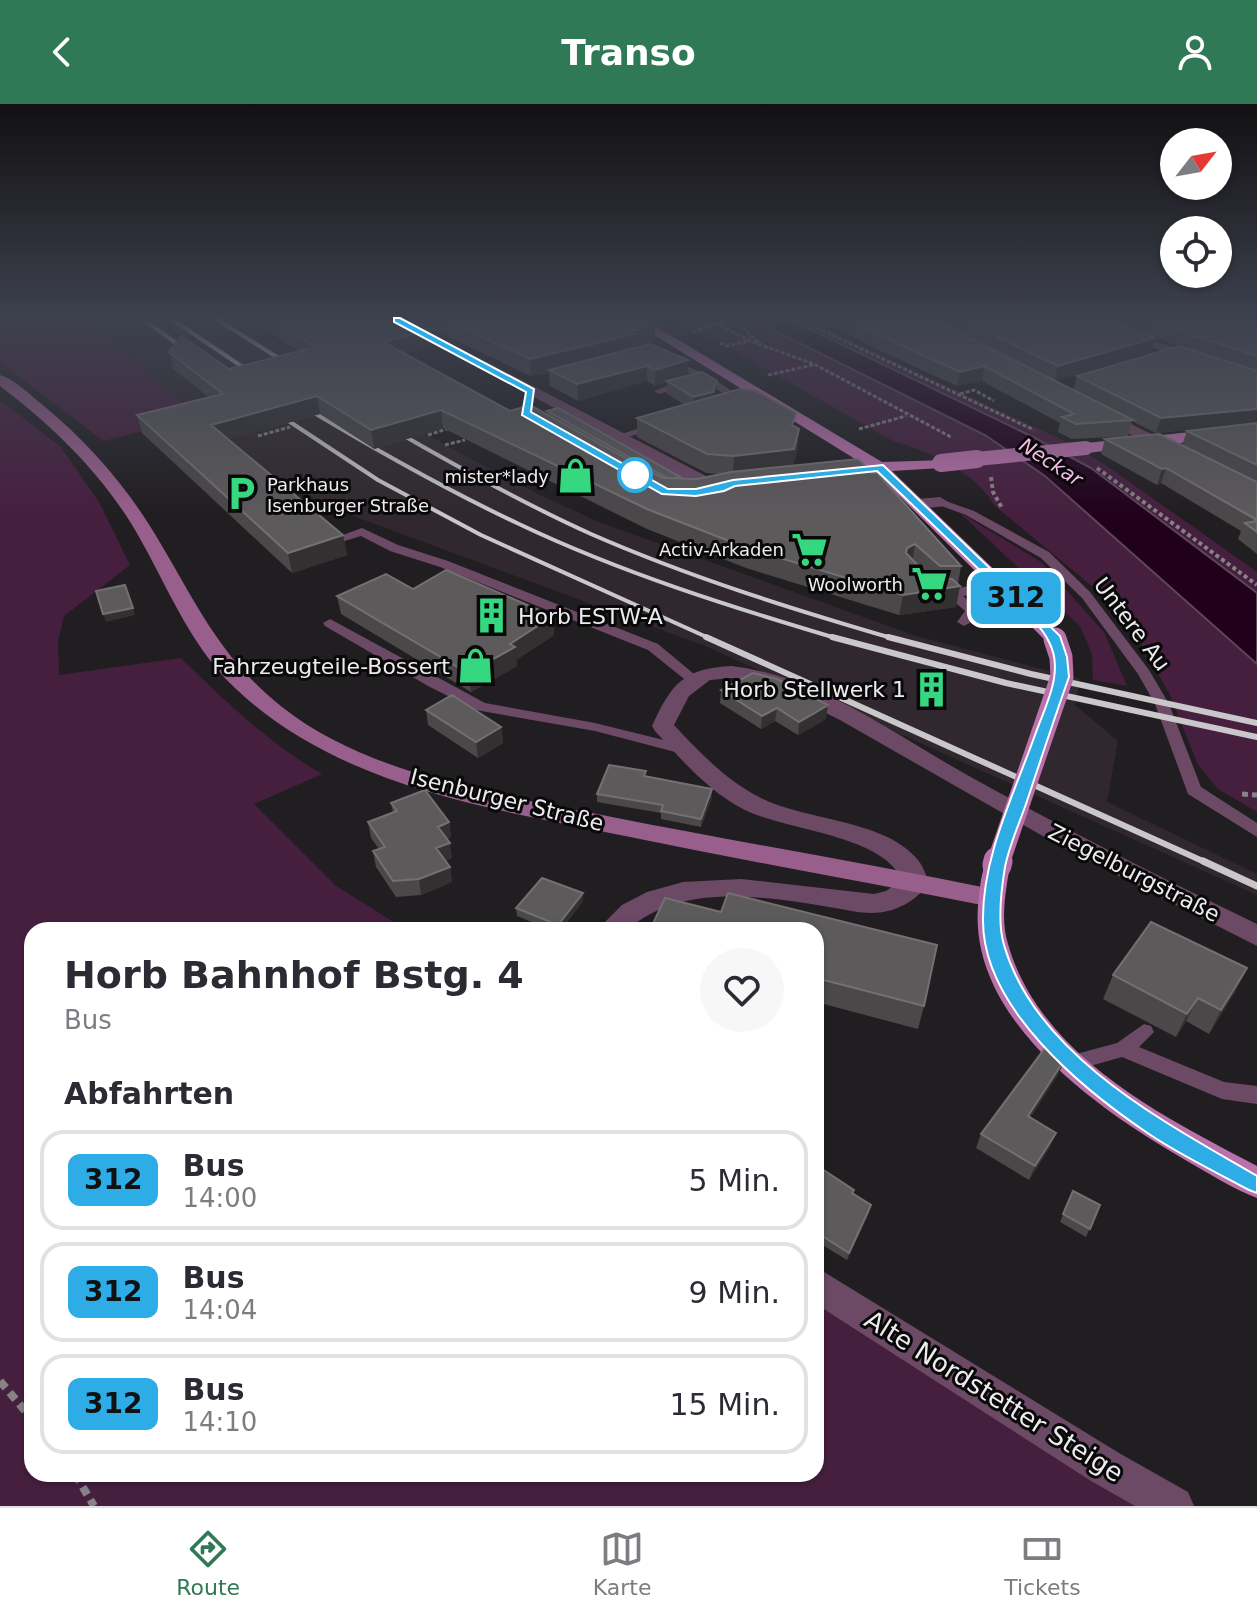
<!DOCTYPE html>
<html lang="de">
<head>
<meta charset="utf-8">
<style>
	body { margin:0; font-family:"DejaVu Sans",sans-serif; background:#f7f7f7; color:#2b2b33; height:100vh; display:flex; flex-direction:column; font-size:30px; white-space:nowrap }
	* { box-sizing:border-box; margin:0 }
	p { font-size:26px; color:#7c7c81 }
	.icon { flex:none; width:44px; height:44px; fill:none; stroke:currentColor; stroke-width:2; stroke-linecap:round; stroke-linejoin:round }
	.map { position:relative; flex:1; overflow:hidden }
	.details { position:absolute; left:24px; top:818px; width:800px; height:560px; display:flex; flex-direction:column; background:#fff; border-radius:24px; box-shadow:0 2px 6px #0004 }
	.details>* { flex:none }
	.badge { padding:0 16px; border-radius:12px; font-size:28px; line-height:52px }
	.needle { width:52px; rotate:59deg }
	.controls { position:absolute; left:1160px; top:24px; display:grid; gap:16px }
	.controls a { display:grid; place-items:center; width:72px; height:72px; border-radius:50%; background:#fff; box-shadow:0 2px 6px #0004; font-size:40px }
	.map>.badge { position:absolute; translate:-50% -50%; box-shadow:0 0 0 4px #fff }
	h2 { padding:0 40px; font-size:30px; line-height:72px }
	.round { display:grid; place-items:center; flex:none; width:84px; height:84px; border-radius:42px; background:#f7f7f7 }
	.overview { display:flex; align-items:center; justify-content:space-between; height:136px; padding:0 40px }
	h1 { font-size:38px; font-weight:700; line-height:60px }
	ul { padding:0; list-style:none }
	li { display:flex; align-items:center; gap:24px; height:100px; margin:0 16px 12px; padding:0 24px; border:4px solid #e1e1e2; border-radius:24px }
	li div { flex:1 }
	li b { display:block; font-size:30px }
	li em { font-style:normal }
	li .badge { min-width:88px; font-weight:700; text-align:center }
	header { display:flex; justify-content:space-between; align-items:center; height:104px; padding:0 40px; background:#307956; color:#fff; font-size:36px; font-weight:700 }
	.tab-bar { display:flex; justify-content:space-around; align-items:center; height:112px; border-top:2px solid #e1e1e2; background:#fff; font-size:22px; color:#7c7c81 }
	.tab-bar a { display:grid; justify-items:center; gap:4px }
	.tab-bar .active { color:#307956 }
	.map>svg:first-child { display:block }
</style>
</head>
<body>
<header><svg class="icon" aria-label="back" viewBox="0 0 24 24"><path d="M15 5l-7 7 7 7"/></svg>Transo<svg class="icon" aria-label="person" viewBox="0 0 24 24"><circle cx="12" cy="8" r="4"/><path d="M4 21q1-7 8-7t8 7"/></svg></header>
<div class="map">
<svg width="1257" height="1402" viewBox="0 0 1257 1402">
	<rect width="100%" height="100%" fill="#211e21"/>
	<path fill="#30282e" d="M84,216H245L445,341L534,388L599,418L916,532L1080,575L1075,601L1118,637L1107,698L1257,770V791L705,542L329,403L269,369Z"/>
	<path fill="#461f3f" d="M0,216H84L200,313L103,337L0,258Z
		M679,216H814L836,230L1069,339L1107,362L1257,468V708L1218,685L1198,661L1170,591L1140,538L1110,497L995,402C973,366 931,348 893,337Z
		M0,296L61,343L99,398L130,461L64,512L58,537L59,571L181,554C225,597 268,639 322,670L254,700L335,781L406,826H32V1370H816V1200L1137,1402H0Z
		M959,408L1041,458L1104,528L1127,582L1093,576L1092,550L1080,522Z"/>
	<path fill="#21001c" stroke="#5e465b" stroke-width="2" d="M753,216H791L1033,333L1091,364L1257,489V560L1045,372L985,331Z"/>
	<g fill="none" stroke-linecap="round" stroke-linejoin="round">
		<path stroke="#858385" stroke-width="3" stroke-dasharray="4 2" stroke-linecap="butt" d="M710,216L750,237L814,260L951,333
			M733,216L762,241
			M800,216L1034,326
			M720,239L726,242L749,237
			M768,271L813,261
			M960,290L974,286L994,297
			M859,325L906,312
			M428,331L450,324
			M258,332L290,323
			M445,341L465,336"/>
		<path stroke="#858385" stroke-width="4" stroke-dasharray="4 3" stroke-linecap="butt" d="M1097,364L1257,481
			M991,373L993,388L1002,404"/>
		<path stroke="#858385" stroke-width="5" stroke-dasharray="6 4" stroke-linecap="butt" d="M1242,690L1257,691"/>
		<path stroke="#858385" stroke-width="8" stroke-dasharray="9 6" stroke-linecap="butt" d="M0,1277L32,1315
			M75,1370L94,1402"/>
		<path fill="#6c4965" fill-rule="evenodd" d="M670,256L704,269L746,296L740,303H734L735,297L698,273L667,261L665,259Z
			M687,275L690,276V280L659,290L654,287Z
			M531,284L536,287L531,308L541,315L536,318L521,309L526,287Z
			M656,319L661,322L660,324L620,335L615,332Z
			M619,336L690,374L707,378C688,390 635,352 615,341L614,339Z
			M940,395L974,407L1049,448L1090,488L1149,566L1169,600L1201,683L1257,719V733L1188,690L1155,600L1138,570L1082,494L1041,454L966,411L936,400L934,398Z
			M362,424L398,441L448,457L658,540L700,575L693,579L688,578L648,546L440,463L390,447L361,432L338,439L332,435Z
			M1004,478L1008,479V485L963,492L978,506L975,516L964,522L957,518L965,507L950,494L934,492L932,489C937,485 992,480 1004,478Z
			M330,515L485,599L595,619L688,642L691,645L683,650L595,627L476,606L428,582L325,522L323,519Z
			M1144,920L1151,922L1154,928L1139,943L1224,978L1257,982V1000L1222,995L1122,953L1072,967L1065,965L1062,959L1065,953L1117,939Z"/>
		<path fill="#6c4965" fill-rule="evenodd" d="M391,216H406L706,372L730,374L738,379L730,384L696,380Z
			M1073,216H1091L1257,271V280Z
			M1102,306L1178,343L1180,346L1178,349H1166L1097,313L1095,310Z
			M940,393L948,398L946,402L917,405L909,400L917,395Z
			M732,562C820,573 893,630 969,672C1063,724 1160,773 1257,820V842L1062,743L840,616L777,585L732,574L710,576L689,592L674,621C699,648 726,676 759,693C804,717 885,715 918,756C923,762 926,771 929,778C918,797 894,809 872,809C855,809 839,804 823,802C758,792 681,779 627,826H597L622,801L647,788L683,778L741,775L874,790L886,787L902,776C882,730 785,727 743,705C708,687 681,655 655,627L652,622C671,580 684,564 732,562Z
			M816,1163L1119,1349L1188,1388L1194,1402H1135L1091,1377L816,1200Z"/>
		<path fill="#985f8c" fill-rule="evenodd" d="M0,271C16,276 31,292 44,302C84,335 120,375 148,419C193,490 214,549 282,603C369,672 505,692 612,713C738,738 866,759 992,785L1001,787L1005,794L1001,801L992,803C872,779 751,758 630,733C494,705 340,684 235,584C186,538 164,472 129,416C95,363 50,320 0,282Z"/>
		<path fill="#b970ab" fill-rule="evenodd" d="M630,216H645L882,358L947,356L949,359L941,364L892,367L1062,531L1065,535L1062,539H1048L873,366Z
			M1257,321V331L1086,349L1078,344L1086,339Z
			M997,752L1006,755L1010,761C1006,786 1000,815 1008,840C1040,952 1162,1012 1257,1062V1094C1233,1085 1210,1070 1187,1057C1100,1007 969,917 978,802C980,787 980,768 988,755Z"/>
		<path stroke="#c9c7c9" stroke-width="4" d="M144,216L193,251
			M173,216L259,274
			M218,216L296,265
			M296,298C369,342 442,384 519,420C622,469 731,503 839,535
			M272,306L378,376L481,431L711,535
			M387,322C454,361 520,398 591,430C689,473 792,505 895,535"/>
		<path stroke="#c9c7c9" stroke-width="6" d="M706,533L1207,759
			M832,533L1006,579L1257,633
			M888,533L1031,570L1257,619"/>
		<path stroke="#c9c7c9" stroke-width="7" d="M1203,757L1257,782"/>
		<path stroke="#858385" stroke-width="3" stroke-dasharray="4 2" stroke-linecap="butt" d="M692,228L729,216"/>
		<path stroke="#b970ab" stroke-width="14" d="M957,357L1086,344"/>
		<path stroke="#b970ab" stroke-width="18" d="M941,359L977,355"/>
		<path stroke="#b970ab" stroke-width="23" d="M998,759L1062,573L1061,553L1055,535"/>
		<path stroke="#b970ab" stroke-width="29" d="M997,761L998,757"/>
	</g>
	<path fill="#4b484a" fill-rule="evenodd" d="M249,216H412L433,242L404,249L510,307L547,311V307L682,375H697L720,370L706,369L637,333V314L685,301L666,289L667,278L655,282L647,277L578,297L550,282L549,268L531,272L413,216H644L655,237L634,242V244L688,271L717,289L715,292L795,322L798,344L793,361L961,462L958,480L960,482L956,503L899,511L746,464L647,425L443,324L374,345L320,310L228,335L343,431L347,451L292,469L142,329L137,311L209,293L173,265L169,248L229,265L299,247Z
		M822,216H1257V319L1156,329L1132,317L1128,332L1072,335L1058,328L1060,319L982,277L957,282L874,244ZM1155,234L1189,245L1077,272L1073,286L1054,277L1151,248Z
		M1257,319V450L1238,435L1241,427L1161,379L1157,381L1101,350L1105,335L1182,341L1187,327Z
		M413,485L553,512L554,531L516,556L517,562L471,588L341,510L337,492Z
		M721,586L826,615L798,631L775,617L761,625L720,599Z
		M426,606L501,623L503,639L478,654L428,621Z
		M646,673L712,693L701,723L661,715V709L597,698V690Z
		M391,699L449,718L451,733L447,735L452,754L445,757L450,763L452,778L421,791L396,793L376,763L373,747L379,745L371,734L368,718L393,709Z
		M583,797L561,826H550L517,812L516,804Z
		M816,826L924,902L918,925L816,898Z
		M1247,864L1235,888L1209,930L1186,917L1176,933L1103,895L1113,871Z
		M1059,969L1030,1014L1050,1043L1029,1076L976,1044L981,1030Z
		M816,1061L854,1086V1090L871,1101L869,1109L847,1156L816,1137Z
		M1073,1087L1100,1101L1086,1133L1060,1118Z"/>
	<path fill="#333032" d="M655,220V237L634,242V247L549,266V268L531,272L530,255Z
		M431,226L433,242L385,254L383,238Z
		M1155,234L1151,248L1054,277L1058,262Z
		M688,256V272L655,282V266Z
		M647,262V277L578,297L577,280Z
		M984,262L982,277L957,282L960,268Z
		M717,277V289L712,300L693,305V293Z
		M317,292L320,310L215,339L211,321Z
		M1257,305V319L1156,329L1161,314Z
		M441,306L443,324L374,345L371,326Z
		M799,325L798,344L792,365L733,371L734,352Z
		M1166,364L1161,379L1157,381L1162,365Z
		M343,431L347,451L292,469L288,449Z
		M915,440L912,460L903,464L907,444Z
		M960,482L956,503L899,511L903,491Z
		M133,504L135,511L106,518L103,510Z
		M553,512L554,531L516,556L517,562L471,588L468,569Z
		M828,601L826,615L798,631L799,618Z
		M777,604L775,617L761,625L762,612Z
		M501,623L503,639L478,654L476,638Z
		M712,685V693L701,723V715Z
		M449,718L451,733L440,738L438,723Z
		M450,739L452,754L438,759L436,744Z
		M450,763L452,778L421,791L419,775Z
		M583,789V797L561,826H558V821Z
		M1247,864L1235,888L1209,930L1221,906Z
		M1198,894L1186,917L1176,933L1187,910Z
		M1065,955L1059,969L1022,1026L1028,1012Z
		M1056,1029L1050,1043L1029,1076L1035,1062Z
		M871,1101L869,1109L847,1156L849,1149Z"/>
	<path fill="#5d5a5c" stroke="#737072" stroke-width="2" d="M272,216H413L431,226L383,238L510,307L530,301L662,374L697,375L731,368L858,355L872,369H877L961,462H940L915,440L907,444L906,449L929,473L952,475L960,482L903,491L747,444L647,405L441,306L371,326L317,292L211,321L343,431L288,449L137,311L223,290L169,248L181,232L229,265L316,243Z
		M445,216H644L655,220L628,228L634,230L530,255Z
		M848,216H934L1133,316L1076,320L1062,313L1074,310L984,262L960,268L876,230Z
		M963,216H1105L1155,234L1058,262Z
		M1145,216H1257V252Z
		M650,240L688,256L655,266L647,262L577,280L549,266Z
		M1179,242L1257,267V305L1161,314L1077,272Z
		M702,268L717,277L713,288L693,293L667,277Z
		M740,285L756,287L796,309L792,321L799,325L794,345L734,352L707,350L637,314Z
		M558,304L682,374H667L547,307Z
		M1257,319V361L1187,327Z
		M1159,330L1257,378V416L1166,364L1162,365L1105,335Z
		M1257,417V428L1245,419Z
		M446,466L553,512L510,540L515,543L468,569L337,492L386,470L413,485Z
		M125,481L133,504L103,510L96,487Z
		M753,569L777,575L828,601L799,618L777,604L762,612L721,586Z
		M452,591L501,623L476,638L426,606Z
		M609,661L646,667L644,672L712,685L701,715L661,707L663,701L597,690Z
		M425,686L449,718L438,723L450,739L436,744L450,763L419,775L393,777L373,747L385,743L368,718L397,707L391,699Z
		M542,774L583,789L558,821L516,804Z
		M728,789L937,841L924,902L816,874V826H650L665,794L721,808Z
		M1151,818L1247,864L1221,906L1198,894L1187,910L1113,871Z
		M1048,940L1065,955L1028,1012L1056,1029L1035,1062L981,1030Z
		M816,1061L854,1086L852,1089L871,1101L849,1149L816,1128Z
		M1073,1087L1100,1101L1090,1125L1063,1110Z"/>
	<linearGradient id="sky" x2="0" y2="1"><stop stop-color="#121012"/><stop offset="0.52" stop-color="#3d414e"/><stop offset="1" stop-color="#3d414e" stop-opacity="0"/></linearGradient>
	<rect width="1257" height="412" fill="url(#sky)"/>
	<path fill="#2dace5" stroke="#fff" stroke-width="2" d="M394,214H400L534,285L531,308L668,385H696L733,376L883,361L1060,532L1067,553L1069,573C1054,615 1040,658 1026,700C1019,720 1009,742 1005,763C1001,787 997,818 1004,841C1036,953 1170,1021 1257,1072V1089L1249,1086C1216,1068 1180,1051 1149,1030C1082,985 983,904 983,817C982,753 1014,690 1035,631C1045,602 1065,568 1049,538C1040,518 1015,500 999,485C959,446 918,406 877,367L735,382L724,387L696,392L662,390L522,311L526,288L394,218Z"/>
	<defs>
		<symbol id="shop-bare" viewBox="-9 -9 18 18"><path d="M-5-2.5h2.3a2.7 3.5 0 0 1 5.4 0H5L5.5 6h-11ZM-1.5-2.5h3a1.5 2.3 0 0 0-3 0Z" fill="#35d881" stroke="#0a090a" stroke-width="2.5" paint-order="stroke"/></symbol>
		<symbol id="parking-bare" viewBox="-9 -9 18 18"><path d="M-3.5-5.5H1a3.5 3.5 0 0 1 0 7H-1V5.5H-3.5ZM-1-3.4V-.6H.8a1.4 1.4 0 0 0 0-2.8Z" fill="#35d881" stroke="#0a090a" stroke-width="2.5" paint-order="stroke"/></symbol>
		<symbol id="supermarket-bare" viewBox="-9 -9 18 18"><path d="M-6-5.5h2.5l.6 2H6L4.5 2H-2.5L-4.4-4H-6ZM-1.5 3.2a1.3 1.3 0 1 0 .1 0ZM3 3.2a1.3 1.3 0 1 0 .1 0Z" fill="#35d881" stroke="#0a090a" stroke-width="2.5" paint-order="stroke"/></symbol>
		<symbol id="building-bare" viewBox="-9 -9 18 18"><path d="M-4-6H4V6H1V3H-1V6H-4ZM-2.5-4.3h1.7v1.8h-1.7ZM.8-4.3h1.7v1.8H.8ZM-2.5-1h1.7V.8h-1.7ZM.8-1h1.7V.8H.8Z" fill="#35d881" stroke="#0a090a" stroke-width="2.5" paint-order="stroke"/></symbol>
	</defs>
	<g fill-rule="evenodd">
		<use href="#shop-bare" x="550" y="346" width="51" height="51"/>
		<use href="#parking-bare" x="216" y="364" width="51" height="51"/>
		<use href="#supermarket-bare" x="784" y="420" width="51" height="51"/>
		<use href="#supermarket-bare" x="904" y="454" width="51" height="51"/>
		<use href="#building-bare" x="466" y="486" width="51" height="51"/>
		<use href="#shop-bare" x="450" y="536" width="51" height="51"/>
		<use href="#building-bare" x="906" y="560" width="51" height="51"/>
	</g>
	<circle fill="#fff" stroke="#2dace5" stroke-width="4" cx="635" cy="371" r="16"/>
	<g text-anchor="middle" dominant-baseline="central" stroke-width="6" stroke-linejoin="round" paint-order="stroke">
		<g font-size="18" fill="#edebed" stroke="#0a090a" text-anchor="end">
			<text x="549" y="372">mister*lady</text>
			<text x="267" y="380" text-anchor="start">Parkhaus<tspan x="267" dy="21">Isenburger Straße</tspan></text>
			<text x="784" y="445">Activ-Arkaden</text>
			<text x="903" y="480">Woolworth</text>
		</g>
		<g font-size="20" font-style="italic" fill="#f7bcea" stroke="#0a090a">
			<text transform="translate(1051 358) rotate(33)">Neckar</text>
		</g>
		<g font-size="22" fill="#edebed" stroke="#0a090a" text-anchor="end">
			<text x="518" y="512" text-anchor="start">Horb ESTW-A</text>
			<text x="450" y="562">Fahrzeugteile-Bossert</text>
			<text x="906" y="585">Horb Stellwerk 1</text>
		</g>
		<g font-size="22" fill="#edebed" stroke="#0a090a">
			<text transform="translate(1132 520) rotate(53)">Untere Au</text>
			<text transform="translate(507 696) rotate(14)">Isenburger Straße</text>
			<text transform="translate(1134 769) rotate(27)">Ziegelburgstraße</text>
		</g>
		<g font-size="26" fill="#edebed" stroke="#0a090a">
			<text transform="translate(994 1292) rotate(32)">Alte Nordstetter Steige</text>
		</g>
	</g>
</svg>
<div class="controls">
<a><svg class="needle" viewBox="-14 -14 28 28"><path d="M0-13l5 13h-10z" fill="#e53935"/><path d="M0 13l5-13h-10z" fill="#7c7c81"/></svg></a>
<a><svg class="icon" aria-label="locate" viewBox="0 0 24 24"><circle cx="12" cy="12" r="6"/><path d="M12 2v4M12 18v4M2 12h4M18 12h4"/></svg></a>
</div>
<b class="badge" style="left:1016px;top:494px;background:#2dace5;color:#111">312</b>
<section class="details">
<div class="overview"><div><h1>Horb Bahnhof Bstg. 4</h1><p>Bus</p></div><a class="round"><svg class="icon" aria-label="heart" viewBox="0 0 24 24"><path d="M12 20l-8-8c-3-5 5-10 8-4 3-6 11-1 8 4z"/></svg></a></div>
<h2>Abfahrten</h2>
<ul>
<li><span class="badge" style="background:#2dace5;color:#111">312</span><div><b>Bus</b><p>14:00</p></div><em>5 Min.</em></li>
<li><span class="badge" style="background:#2dace5;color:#111">312</span><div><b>Bus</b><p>14:04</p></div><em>9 Min.</em></li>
<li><span class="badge" style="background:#2dace5;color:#111">312</span><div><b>Bus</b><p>14:10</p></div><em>15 Min.</em></li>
</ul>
</section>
</div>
<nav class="tab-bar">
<a class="active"><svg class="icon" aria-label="directions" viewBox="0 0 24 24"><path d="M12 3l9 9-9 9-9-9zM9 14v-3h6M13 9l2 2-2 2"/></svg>Route</a>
<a><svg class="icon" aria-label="map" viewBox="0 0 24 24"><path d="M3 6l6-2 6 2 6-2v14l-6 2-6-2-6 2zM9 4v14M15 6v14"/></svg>Karte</a>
<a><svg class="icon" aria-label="tickets" viewBox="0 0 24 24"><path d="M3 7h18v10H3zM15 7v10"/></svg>Tickets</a>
</nav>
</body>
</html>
